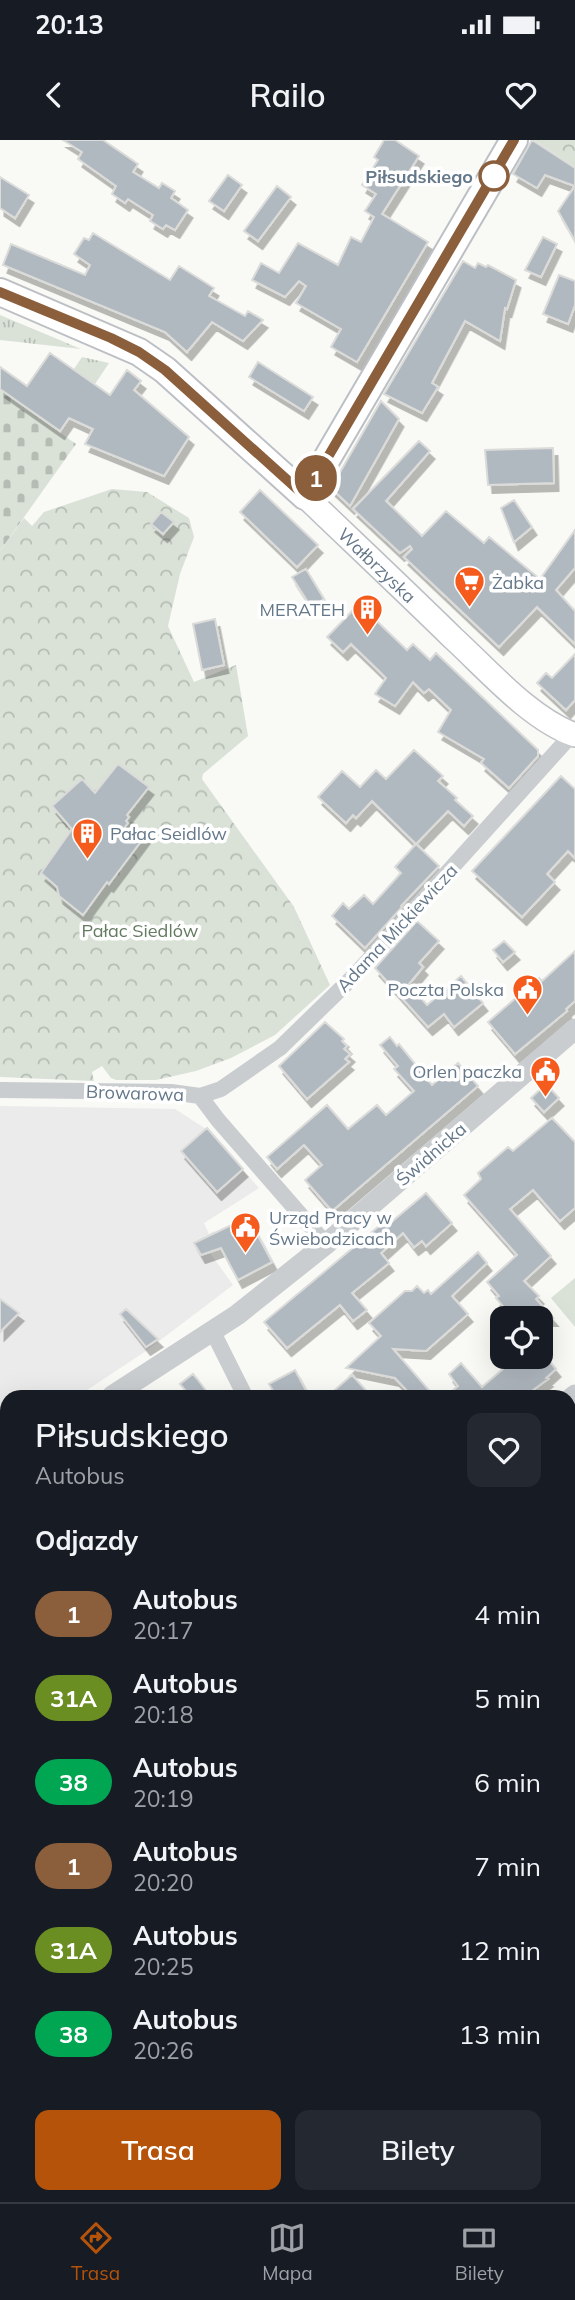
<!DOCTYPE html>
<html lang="pl">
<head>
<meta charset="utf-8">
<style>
	body { margin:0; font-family:Mulish,sans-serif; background:#242831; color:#f1f3f6; height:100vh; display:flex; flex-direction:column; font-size:26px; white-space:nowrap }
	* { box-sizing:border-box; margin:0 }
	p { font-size:23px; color:#9ea1a6 }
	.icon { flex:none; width:38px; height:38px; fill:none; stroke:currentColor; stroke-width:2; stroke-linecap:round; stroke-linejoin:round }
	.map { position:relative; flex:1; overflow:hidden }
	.side { position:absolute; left:0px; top:1250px; width:576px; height:814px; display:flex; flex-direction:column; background:#171b24; border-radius:21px 21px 0 0; box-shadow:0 7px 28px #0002 }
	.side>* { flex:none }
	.badge { padding:0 14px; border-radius:23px; font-size:24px; line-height:46px }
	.tools { position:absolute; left:490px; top:1166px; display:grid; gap:14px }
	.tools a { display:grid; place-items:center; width:63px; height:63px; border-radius:14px; background:#171b24; box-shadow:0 7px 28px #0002; font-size:35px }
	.map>.badge { position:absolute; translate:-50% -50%; box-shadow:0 0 0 4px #fff }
	h2 { padding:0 35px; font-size:26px; line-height:63px }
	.round { display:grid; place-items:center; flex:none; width:74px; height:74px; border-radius:14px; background:#242831 }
	.head { display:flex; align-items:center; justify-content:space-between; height:119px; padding:0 35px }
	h1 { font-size:33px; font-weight:600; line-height:52px }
	.button { display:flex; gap:14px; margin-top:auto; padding:14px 35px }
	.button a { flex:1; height:80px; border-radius:14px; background:#b45309; color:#fff; font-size:28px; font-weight:600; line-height:80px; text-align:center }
	.button a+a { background:#242831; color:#f1f3f6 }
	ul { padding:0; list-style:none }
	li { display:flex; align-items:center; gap:21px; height:84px; padding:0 35px }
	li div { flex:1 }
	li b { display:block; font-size:26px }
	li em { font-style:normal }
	li .badge { min-width:77px; font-weight:700; text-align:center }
	.status { display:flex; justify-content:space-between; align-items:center; height:49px; padding:0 35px; background:#171b24; direction:ltr }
	.status svg { height:19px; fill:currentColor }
	header { display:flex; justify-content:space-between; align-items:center; height:91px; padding:0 35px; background:#171b24; font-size:32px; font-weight:600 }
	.tabs { display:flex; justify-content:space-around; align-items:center; height:98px; border-top:2px solid #363941; background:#171b24; font-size:19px; color:#9ea1a6 }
	.tabs a { display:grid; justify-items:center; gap:4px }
	.tabs .on { color:#b45309 }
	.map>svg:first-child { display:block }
</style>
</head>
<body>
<div class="status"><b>20:13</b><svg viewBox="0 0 49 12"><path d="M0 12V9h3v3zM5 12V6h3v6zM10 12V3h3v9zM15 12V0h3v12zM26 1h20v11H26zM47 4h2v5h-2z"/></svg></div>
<header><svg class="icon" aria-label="back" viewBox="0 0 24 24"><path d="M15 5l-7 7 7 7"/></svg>Railo<svg class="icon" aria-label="heart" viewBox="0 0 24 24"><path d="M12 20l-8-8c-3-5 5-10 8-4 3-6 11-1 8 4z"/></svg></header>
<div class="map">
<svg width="575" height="2062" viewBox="0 0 575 2062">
	<defs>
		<pattern id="grass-tufts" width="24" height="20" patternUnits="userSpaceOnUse" patternTransform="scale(1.75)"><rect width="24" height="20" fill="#dae2d7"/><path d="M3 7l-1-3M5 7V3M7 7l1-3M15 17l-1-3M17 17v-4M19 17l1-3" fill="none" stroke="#b4bcb4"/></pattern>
		<pattern id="forest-crowns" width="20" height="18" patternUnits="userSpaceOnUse" patternTransform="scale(1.75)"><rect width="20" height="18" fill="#dae2d7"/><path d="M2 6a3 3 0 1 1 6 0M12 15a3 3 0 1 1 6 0" fill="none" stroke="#b4bcb4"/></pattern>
		<pattern id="cemetery-stones" width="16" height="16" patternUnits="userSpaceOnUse" patternTransform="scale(1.75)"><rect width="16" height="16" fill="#dae2d7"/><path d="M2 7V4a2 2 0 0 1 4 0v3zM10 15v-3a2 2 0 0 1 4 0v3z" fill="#b4bcb4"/></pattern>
		<pattern id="water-ripples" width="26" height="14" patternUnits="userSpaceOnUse" patternTransform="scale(1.75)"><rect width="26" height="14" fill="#c2cdd2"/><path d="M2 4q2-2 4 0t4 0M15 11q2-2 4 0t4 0" fill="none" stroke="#a1abb0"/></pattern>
		<filter id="shadow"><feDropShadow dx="4.5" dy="8" stdDeviation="0" flood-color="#0004"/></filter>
	</defs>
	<rect width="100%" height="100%" fill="#f9f9f6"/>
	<path fill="#eaebea" d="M0,966L175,969L206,989L259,1048L204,1083L209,1094L214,1091L221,1106L210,1113L233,1145L146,1211L78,1256H7V1305L0,1310Z
		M575,1286V1476L569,1468V1292Z
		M575,1518V1585L569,1576V1524Z
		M5,1858L7,1859V2056H111L106,2062H0V1864Z"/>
	<path fill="url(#grass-tufts)" d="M0,175L81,209L0,200Z
		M82,217L109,223L95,244L74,229Z"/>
	<path fill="url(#forest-crowns)" d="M534,0H575V27Z
		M112,349L147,352L189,378L194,397L180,434L168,486L194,542L236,525L248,596L203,634L202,639L294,767L330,845L275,895L231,918L196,931L156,940H116L111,938L102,926L92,932L94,941L0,937V411L24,378L32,386L44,372Z
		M7,1539V1823L0,1828V1575L5,1574L4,1545Z"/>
	<path fill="url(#cemetery-stones)" d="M0,250L76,304L0,411Z"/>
	<path fill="#dae2d7" d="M575,1138V1187L551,1158Z
		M575,2025V2062H529L536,2056H569V2030Z"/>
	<path fill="url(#water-ripples)" d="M7,1604V1774L0,1787V1606Z"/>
	<path fill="#b1b9c0" stroke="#dbdbd9" stroke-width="2" filter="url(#shadow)" d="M63,0H103L138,24L133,32L159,48L162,43L175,51L171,58L188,70L175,90L166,85L163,89L150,81L153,75L128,59L125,63L112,54L116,46L78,19L82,12Z
		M384,0H395L419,16L382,74L428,102L357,222L331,207L341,189L296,163L306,146L299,141L285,157L252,140L261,123L279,133L298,103L338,125L351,97L361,102L374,77L365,71L376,54L362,45L378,20L374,17Z
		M532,0L575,28V101L558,71L575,46L545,35L537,48L513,34Z
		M228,35L242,45L224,71L209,61Z
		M0,37L29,55L15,78L0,68Z
		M277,46L291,57L258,101L244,91Z
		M93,93L170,140L179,126L214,148L209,156L245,176L248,171L263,180L243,201L212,182L187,212L165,192L3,125L11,104L85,135L90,125L74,114L84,98L89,100Z
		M543,97L557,104L541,137L525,130Z
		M463,121L475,128L478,123L486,127L488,125L516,140L507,169L505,168L500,201L465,181L432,243L438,247L422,273L384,254Z
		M559,135L575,141V165L568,184L543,174Z
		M50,213L110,255L127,230L141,241L134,250L189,297L164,336L85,304L93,289L69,278L60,291L0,249V227L27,246Z
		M258,222L313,257L304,271L249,237Z
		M381,261L399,279L350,366L331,348Z
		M419,301L430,311L386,361L422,396L446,371L484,403L489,397L540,439L575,390V428L556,450L575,471V504L537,467L499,507L404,417L412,409L410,406L400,413L353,369Z
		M553,308L554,343L488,345L485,310Z
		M260,350L318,405L297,427L240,372Z
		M514,360L532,387L514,402L501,368Z
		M161,372L174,382L163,394L151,384Z
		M306,429L324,459L311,467L292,437Z
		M359,464L407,510L413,504L430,520L436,513L538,610V616L509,648L481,623L484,619L438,592L451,570L429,549L424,553L413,542L395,566L375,554L386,538L378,530L351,504L343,512L327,497Z
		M215,479L224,525L202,530L193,484Z
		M575,514V560L566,570L537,543L546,533L552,538Z
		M414,610L443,636L438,641L457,658L455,660L473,676L464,686L448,671L416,704L372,661L356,678L353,675L346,683L318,657L342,631L360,647L376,630L386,639Z
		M118,624L149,647L127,675L129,677L126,681L128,683L122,691L145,696L109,744L107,742L83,775L59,756L57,747L41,733L72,689L52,666L82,639L95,653Z
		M561,636L575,649V718L568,711L547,734L555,742L522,777L472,731Z
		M416,704L439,726L401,766L402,767L365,808L332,776L343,763L349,769L364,755L373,764L401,733L395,727Z
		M417,781L439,801L419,823L423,827L409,844L427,865L461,836L483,863L454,887L444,874L428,887L375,828Z
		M504,801L515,812L503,822L493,810Z
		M575,811V861L566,869L567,871L515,914L488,882L539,838L542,841Z
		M325,882L344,899L342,901L347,906L344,909L350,914L345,919L349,922L307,959L279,926Z
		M390,897L397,906L399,904L432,945L458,923L478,946L332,1071L305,1040L322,1025L304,1005L277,1029L267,1017L327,965L348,989L377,965L386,975L414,951L394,929L398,926L380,905Z
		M546,944L559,958L544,972L531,958Z
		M552,978L575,1002V1068L560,1081L533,1050L510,1069L551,1116L524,1141L539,1156L536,1159L553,1178H513L496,1158L499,1156L487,1142L517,1115L464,1055L481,1039L478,1033L508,1007L513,1011Z
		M207,988L243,1029L217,1052L181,1011Z
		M426,1053L452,1083L426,1106L422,1101L414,1107L403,1093L381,1113L389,1123L352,1153L367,1170L353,1181L340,1165L287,1208L264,1182L378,1087L389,1084Z
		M248,1077L272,1122L238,1140L221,1108L201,1115L194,1103Z
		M478,1112L487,1123L452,1156L468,1174L426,1211L393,1209L434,1256H412L395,1238L346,1228L381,1196L369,1183L405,1151H412L417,1146L424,1153L428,1150L431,1154Z
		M0,1159L19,1173L0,1192Z
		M126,1169L158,1199L146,1207L120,1174Z
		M518,1216H545L556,1229L546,1238L548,1239L525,1256L521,1252L515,1256H446L458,1246L449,1234L461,1223L482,1247Z
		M295,1230L309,1256H276L269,1244Z
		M193,1234L198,1240L210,1256H190L180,1244Z
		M352,1235L371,1256H328Z"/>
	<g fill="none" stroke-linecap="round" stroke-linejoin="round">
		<defs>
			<g id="secondary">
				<path id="s1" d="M305,356C354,403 404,450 453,498C488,530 530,579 575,595"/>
			</g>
			<path id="primary" d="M0,152L139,212L165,230L305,356L514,0"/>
		</defs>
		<use href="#secondary" stroke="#bbc0c5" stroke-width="26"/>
		<use href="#primary" stroke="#bcc0c4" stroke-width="30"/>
		<path stroke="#c9cdd0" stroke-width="16" d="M0,950L171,952L200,956L221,949L280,908L354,836L575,591
			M200,956L218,980L326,1104
			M213,1192L245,1256
			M569,1619L575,1614
			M569,1733L575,1741
			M569,1868L575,1864
			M569,1953L575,1948
			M328,2062L333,2056
			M433,2062L440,2056"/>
		<path stroke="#c9cdd0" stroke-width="21" d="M112,1256L237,1175L326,1104L575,889
			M569,1260L575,1255
			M0,1332L7,1327
			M0,1848L7,1843"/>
		<use href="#secondary" stroke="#fff" stroke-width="23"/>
		<use href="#primary" stroke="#fff" stroke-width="26"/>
	</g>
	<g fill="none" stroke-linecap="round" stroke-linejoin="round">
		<defs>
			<path id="line" d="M0,152L111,198L139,212L165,230L305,356L514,0"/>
		</defs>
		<use href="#line" stroke="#fff" stroke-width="16"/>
		<use href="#line" stroke="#8b5e3c" stroke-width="10"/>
	</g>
	<defs>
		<symbol id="supermarket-pin" viewBox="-11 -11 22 30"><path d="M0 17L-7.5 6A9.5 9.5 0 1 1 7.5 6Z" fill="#f45b1c" stroke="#fff"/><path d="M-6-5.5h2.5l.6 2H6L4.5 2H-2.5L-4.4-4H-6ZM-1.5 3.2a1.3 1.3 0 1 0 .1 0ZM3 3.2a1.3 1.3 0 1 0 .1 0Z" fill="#fff"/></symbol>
		<symbol id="building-pin" viewBox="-11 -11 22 30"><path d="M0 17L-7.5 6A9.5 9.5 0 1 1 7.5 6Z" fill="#f45b1c" stroke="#fff"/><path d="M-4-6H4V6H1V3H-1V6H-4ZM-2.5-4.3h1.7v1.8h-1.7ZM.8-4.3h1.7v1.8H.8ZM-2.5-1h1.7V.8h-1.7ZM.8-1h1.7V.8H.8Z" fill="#fff"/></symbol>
		<symbol id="civic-pin" viewBox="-11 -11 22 30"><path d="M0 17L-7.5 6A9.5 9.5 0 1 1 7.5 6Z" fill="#f45b1c" stroke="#fff"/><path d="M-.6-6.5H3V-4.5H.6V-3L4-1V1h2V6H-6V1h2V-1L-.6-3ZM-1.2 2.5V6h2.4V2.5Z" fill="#fff"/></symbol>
	</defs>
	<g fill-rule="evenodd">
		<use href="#supermarket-pin" x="452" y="424" width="35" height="47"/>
		<use href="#building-pin" x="350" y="452" width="35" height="47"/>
		<use href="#building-pin" x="70" y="676" width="35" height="47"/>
		<use href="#civic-pin" x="510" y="832" width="35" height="47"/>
		<use href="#civic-pin" x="528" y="914" width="35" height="47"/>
		<use href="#civic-pin" x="228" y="1070" width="35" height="47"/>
	</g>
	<circle fill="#fff" stroke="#8b5e3c" stroke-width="3.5" cx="494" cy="36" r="14"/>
	<g text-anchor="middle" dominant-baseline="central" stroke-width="7" stroke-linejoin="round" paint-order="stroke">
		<g font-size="18" font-weight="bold" fill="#65788a" stroke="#fff" text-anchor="end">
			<text x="473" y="36">Piłsudskiego</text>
		</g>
		<g font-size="18" fill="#65788a" stroke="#fff">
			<text stroke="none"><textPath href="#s1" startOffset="100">Wałbrzyska</textPath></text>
			<text transform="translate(397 788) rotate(-47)">Adama Mickiewicza</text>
			<text transform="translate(135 953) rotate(2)">Browarowa</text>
			<text transform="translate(431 1014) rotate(-41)">Świdnicka</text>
		</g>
		<g font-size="18" fill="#65788a" stroke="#fff" text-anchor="start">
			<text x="492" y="442">Żabka</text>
			<text x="345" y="469" text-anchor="end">MERATEH</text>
			<text x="110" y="693">Pałac Seidlów</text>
			<text x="504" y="849" text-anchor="end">Poczta Polska</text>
			<text x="522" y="931" text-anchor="end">Orlen paczka</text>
			<text x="269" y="1077">Urząd Pracy w<tspan x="269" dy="21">Świebodzicach</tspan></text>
		</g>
		<g font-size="18" fill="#657b61" stroke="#fff">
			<text x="140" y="790">Pałac Siedlów</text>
		</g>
	</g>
</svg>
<div class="tools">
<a><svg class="icon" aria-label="locate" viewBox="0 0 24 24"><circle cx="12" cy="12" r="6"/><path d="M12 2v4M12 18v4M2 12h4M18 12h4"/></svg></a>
</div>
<b class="badge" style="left:316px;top:338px;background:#8b5e3c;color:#fff">1</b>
<section class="side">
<div class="head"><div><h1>Piłsudskiego</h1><p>Autobus</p></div><a class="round"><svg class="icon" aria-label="heart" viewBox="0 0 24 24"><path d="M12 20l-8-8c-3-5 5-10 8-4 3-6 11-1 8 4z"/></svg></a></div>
<h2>Odjazdy</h2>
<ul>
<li><span class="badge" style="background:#8b5e3c;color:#fff">1</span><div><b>Autobus</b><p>20:17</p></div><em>4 min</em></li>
<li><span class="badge" style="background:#6b8e23;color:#fff">31A</span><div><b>Autobus</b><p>20:18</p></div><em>5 min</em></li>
<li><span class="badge" style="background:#00a651;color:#fff">38</span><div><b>Autobus</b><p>20:19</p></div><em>6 min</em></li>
<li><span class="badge" style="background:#8b5e3c;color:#fff">1</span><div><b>Autobus</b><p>20:20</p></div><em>7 min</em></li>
<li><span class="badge" style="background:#6b8e23;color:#fff">31A</span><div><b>Autobus</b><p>20:25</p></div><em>12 min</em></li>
<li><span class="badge" style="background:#00a651;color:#fff">38</span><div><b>Autobus</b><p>20:26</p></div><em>13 min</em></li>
</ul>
<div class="button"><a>Trasa</a><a>Bilety</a></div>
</section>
</div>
<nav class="tabs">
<a class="on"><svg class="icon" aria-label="directions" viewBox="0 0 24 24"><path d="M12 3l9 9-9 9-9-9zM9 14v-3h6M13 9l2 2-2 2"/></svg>Trasa</a>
<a><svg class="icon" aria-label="map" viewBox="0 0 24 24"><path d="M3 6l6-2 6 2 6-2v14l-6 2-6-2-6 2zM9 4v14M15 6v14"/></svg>Mapa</a>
<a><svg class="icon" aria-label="tickets" viewBox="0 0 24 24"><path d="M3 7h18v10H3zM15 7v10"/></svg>Bilety</a>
</nav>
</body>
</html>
